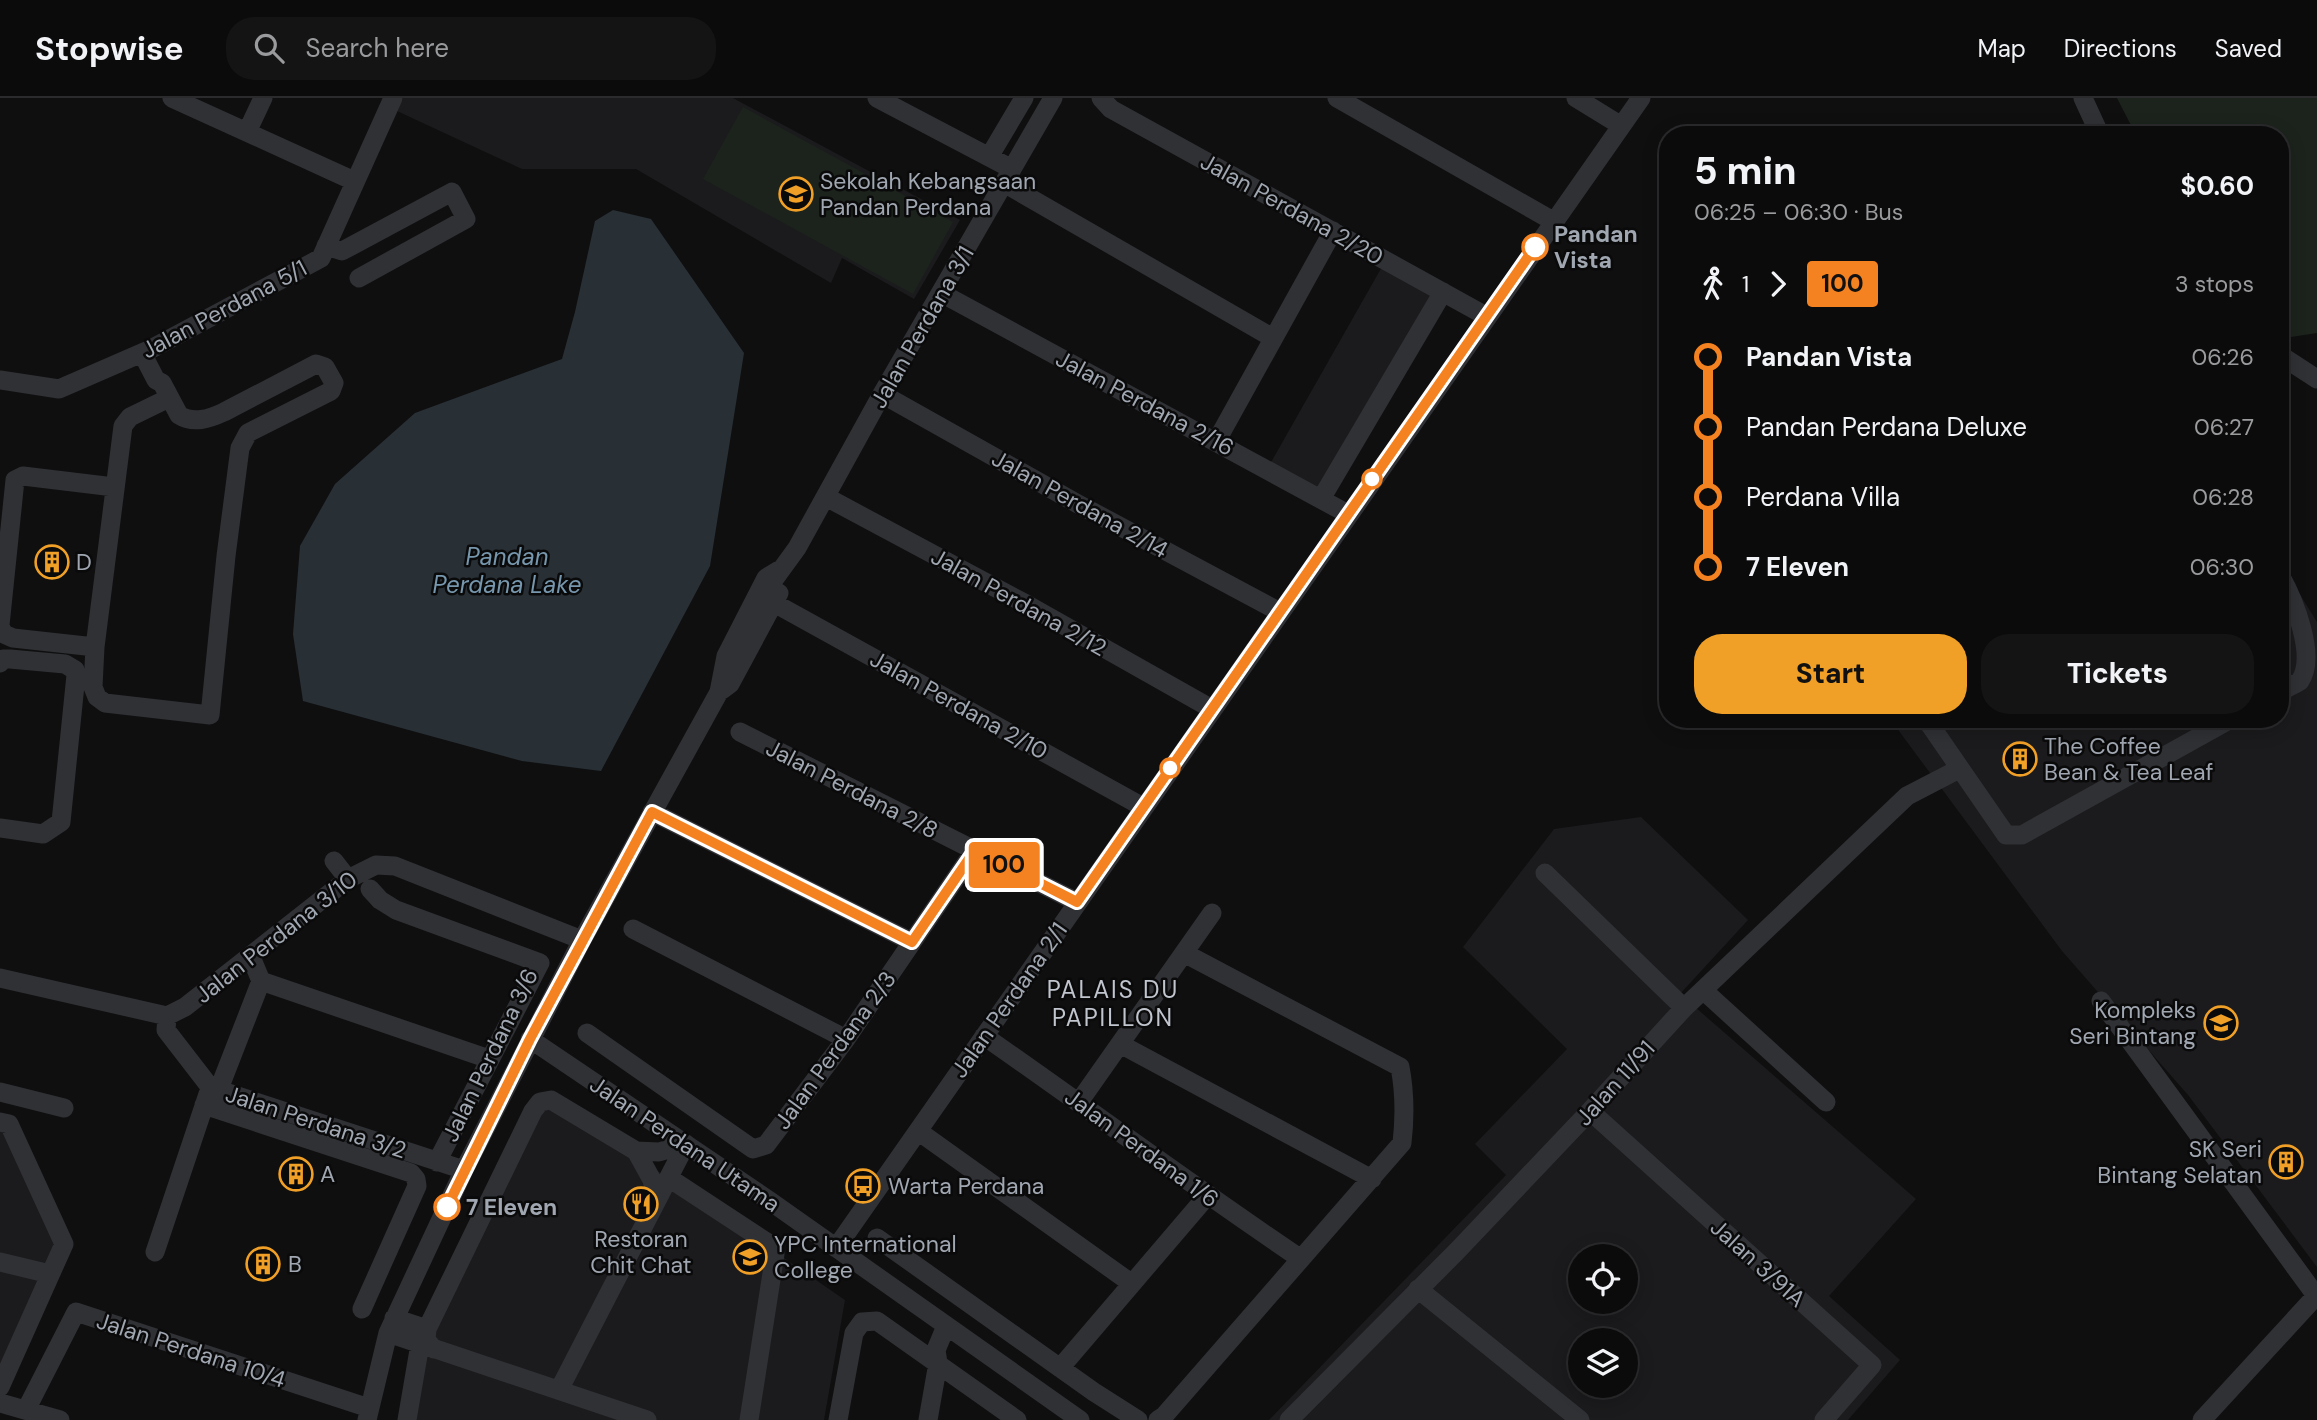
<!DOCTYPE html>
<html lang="en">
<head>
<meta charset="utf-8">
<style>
	body { margin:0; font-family:"DM Sans",sans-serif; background:#141415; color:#f1f3f6; height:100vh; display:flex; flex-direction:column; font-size:26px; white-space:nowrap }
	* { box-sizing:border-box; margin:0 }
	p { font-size:23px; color:#9a9b9d }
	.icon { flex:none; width:38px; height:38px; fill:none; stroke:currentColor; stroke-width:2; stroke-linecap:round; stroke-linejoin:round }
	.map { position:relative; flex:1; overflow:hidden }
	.side { position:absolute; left:1659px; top:28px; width:630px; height:602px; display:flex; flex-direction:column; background:#0b0b0c; border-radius:28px; box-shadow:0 4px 18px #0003,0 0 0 2px #2b2b2d }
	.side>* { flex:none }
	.badge { padding:0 14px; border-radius:5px; font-size:24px; line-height:46px }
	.tools { position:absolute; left:1568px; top:1146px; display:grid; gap:14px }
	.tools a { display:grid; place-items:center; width:70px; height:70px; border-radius:50%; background:#0b0b0c; box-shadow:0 4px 18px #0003,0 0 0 2px #2b2b2d; font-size:35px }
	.map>.badge { position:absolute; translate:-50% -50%; box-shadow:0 0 0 4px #fff }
	.legs { display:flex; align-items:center; gap:10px; height:77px; padding:0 35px; font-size:23px }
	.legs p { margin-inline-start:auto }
	.headline { display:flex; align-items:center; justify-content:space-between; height:119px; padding:0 35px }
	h1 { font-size:38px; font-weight:800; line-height:52px }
	.action { display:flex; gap:14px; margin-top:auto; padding:14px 35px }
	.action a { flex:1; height:80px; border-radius:28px; background:#f1a027; color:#111; font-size:28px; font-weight:800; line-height:80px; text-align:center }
	.action a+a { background:#141415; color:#f1f3f6 }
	ul { padding:0 35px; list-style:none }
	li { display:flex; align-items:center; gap:24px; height:70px; font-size:26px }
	li i { display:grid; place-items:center; width:10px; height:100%; margin:0 9px; background:currentColor }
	li i::after { content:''; width:18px; height:18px; margin:-9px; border:5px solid; border-radius:50%; background:#0b0b0c }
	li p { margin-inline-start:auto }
	li:first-child i { background:linear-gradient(#0000 50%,currentColor 0) }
	li:last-child i { background:linear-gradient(currentColor 50%,#0000 0) }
	header { display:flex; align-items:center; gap:42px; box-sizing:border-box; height:98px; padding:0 35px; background:#0b0b0c; border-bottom:2px solid #2b2b2d }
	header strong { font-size:33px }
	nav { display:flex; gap:38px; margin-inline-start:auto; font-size:24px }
	.search { width:490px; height:63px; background:#141415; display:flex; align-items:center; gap:18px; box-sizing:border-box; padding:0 24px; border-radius:28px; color:#9a9b9d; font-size:26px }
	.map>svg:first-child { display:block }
</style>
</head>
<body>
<header>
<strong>Stopwise</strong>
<div class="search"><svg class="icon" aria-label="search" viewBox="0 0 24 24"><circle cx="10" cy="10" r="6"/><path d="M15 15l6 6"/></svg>Search here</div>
<nav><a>Map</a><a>Directions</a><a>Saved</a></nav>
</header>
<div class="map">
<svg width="2317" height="1322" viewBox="0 0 2317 1322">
	<rect width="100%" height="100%" fill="#0f0f10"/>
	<path fill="#1b1b1d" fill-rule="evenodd" d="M403,0H733L960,122L914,201L842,160L831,185L636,71H522L397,13Z
		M1383,167L1435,196L1320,392L1270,366Z
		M2280,464L2317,524V1169L2188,997L2062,853L1890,621H2280Z
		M1641,719L1748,822L1680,896L1916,1101L1829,1198L1900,1262L1848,1322H1269L1506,1077L1475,1046L1567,951L1463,849L1554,731ZM1580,1158H1626V1204H1580ZM1580,1242H1626V1288H1580Z
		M550,1007L633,1056L845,1202L824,1322H413L424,1254L541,1010Z
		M0,1029L60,1147L0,1277Z"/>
	<path fill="#1c231c" d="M2117,0H2317V235L2291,239L2280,235V37H2136Z
		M743,9L953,124L913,196L703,81Z"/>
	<path fill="#283036" d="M613,112L651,121L744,255L710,468L601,673L522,663L303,603L293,536L300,448L335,386L415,315L562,261L575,214L595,123Z"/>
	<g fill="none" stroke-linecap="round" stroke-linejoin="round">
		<path stroke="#303135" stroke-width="19" d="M172,0L354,83
			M877,0L1012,71
			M1101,0L1111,11L1486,218
			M1337,0L1553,123
			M1576,0L1620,27
			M2083,0L2100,37
			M247,34L263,0
			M989,59L1024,0
			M1004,85L1273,240
			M326,148L342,153L452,94L466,121L359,180
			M941,195L1348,416
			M142,255L156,282L162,285L179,317C193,326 209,321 224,314L316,266L325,269L334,285L331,293L248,335L240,350L226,458L210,617L105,605L97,599L93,589L95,549L123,328L130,319L169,300
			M2280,257L2317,281
			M0,282L59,291L151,251L321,160L393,0
			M882,296L1078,406L1280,514
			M1216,344L1333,133
			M826,399L1026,506L1212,611
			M1321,401L1443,194
			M2280,477C2294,502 2317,558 2300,583C2294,587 2286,590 2280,594
			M773,483L797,450L882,296L1053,0
			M774,505L1143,709
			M0,527L15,382L23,378L114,389
			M0,529L4,536L13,540L95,549
			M0,565L3,561H10L65,566L75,572L76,577L61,724L43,736L0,730
			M722,592L730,586L779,495
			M1926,621L2006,737H2022L2231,621
			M740,634L1077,804
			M652,714L912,844
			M334,763L348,781
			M1545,775L1684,910
			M370,791L380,802L396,812L540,865L437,1064
			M633,831L846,941
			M251,859L261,883L489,961
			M0,880L167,918
			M1703,892L1826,1004
			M2101,903L2317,1199
			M167,918L185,909L348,781L376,767L395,768L582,842
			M167,918L166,932L210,989L464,1072
			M587,935L753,1051L766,1047L846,941L975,752
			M984,938C1090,1012 1194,1089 1301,1161
			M530,941L770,1103L1080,1322
			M1120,946L1372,1081
			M219,991L261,883
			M0,994L64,1010
			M1079,1004L1212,815
			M204,1007L411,1075L416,1081L417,1088L362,1211
			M1590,1013L1872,1267L1824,1322
			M0,1024L9,1026L64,1146L0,1289
			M918,1033L1131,1185
			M636,1053L659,1054L686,1046
			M669,1080L771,1147L775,1156L749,1322
			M877,1140L1094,1294L1138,1322
			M836,1150L1641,0
			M155,1154L208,996
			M0,1164L50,1176
			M1418,1191L1580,1322
			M394,1220L427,1231
			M388,1235L647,1322
			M434,1251L426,1242L427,1231L533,1013L540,1004L551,1002L636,1053L652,1082L657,1102
			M1060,1270L1207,1098
			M559,1292L686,1046
			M0,1305L60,1322
			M26,1312L76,1214L369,1310
			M367,1322L388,1235L464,1072L582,842L719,594L726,558L766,480L779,472
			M407,1322L420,1246
			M838,1322L854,1235L862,1224L877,1223L1017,1322
			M928,1322L938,1265L936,1252L946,1228
			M1158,1322L1164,1318L1402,1045C1405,1019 1405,995 1400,969L1184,855
			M1289,1322L1457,1153L1590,1013L1684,910L1907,698L1959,671
			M2202,1322L2316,1198"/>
	</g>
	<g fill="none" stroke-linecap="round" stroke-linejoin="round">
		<defs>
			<path id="line-1" d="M447,1109L530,941L652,714L912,844L975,752L1077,804L1535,149"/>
		</defs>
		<use href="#line-1" stroke="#fff" stroke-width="16"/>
		<use href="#line-1" stroke="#f58220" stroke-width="10"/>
	</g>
	<defs>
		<symbol id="school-ring" viewBox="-11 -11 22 22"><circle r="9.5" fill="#0a0a0b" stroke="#f1a027" stroke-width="1.5"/><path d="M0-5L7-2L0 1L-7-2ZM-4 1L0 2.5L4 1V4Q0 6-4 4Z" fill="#f1a027"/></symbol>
		<symbol id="building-ring" viewBox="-11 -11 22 22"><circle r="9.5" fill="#0a0a0b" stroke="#f1a027" stroke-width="1.5"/><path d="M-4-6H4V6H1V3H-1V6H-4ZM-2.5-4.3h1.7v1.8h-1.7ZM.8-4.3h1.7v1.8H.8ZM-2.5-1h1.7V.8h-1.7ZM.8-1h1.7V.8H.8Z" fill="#f1a027"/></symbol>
		<symbol id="bus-ring" viewBox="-11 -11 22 22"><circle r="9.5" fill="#0a0a0b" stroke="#f1a027" stroke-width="1.5"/><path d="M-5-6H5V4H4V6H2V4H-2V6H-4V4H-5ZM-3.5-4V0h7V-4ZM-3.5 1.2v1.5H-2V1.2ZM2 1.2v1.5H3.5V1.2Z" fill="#f1a027"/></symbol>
		<symbol id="restaurant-ring" viewBox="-11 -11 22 22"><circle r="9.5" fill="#0a0a0b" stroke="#f1a027" stroke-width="1.5"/><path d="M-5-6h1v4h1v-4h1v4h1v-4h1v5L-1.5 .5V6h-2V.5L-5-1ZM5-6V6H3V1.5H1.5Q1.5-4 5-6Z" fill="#f1a027"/></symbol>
		<symbol id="university-ring" viewBox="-11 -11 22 22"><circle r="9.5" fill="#0a0a0b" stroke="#f1a027" stroke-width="1.5"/><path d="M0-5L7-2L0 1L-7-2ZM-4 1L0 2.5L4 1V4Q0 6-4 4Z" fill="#f1a027"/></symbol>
	</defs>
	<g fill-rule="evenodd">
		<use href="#school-ring" x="777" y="77" width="38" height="38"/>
		<use href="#building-ring" x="33" y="445" width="38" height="38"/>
		<use href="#building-ring" x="2001" y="642" width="38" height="38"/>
		<use href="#school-ring" x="2202" y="906" width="38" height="38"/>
		<use href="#building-ring" x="2267" y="1045" width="38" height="38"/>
		<use href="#building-ring" x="277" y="1057" width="38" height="38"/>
		<use href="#bus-ring" x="844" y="1069" width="38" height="38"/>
		<use href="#restaurant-ring" x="622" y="1087" width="38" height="38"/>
		<use href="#university-ring" x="731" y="1140" width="38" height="38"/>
		<use href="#building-ring" x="244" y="1147" width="38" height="38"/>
	</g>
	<g fill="#fff" stroke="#f58220" stroke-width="3.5">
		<circle cx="1535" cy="149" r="12"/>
		<circle cx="1372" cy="381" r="9"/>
		<circle cx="1170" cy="670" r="9"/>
		<circle cx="447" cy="1109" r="12"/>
	</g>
	<g text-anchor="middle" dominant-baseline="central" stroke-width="5" stroke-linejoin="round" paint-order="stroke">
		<g font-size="23" fill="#a0a7b1" stroke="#0a0a0b" text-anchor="start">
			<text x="820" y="83">Sekolah Kebangsaan<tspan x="820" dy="26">Pandan Perdana</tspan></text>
			<text x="76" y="464">D</text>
			<text x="2044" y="648">The Coffee<tspan x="2044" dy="26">Bean &amp; Tea Leaf</tspan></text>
			<text x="2196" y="912" text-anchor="end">Kompleks<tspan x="2196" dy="26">Seri Bintang</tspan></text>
			<text x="2262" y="1051" text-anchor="end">SK Seri<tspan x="2262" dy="26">Bintang Selatan</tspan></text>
			<text x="320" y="1076">A</text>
			<text x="888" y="1088">Warta Perdana</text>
			<text x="641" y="1141" text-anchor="middle">Restoran<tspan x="641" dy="26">Chit Chat</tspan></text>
			<text x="774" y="1146">YPC International<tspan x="774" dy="26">College</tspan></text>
			<text x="288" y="1166">B</text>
		</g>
		<g font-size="23" fill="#a0a7b1" stroke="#0a0a0b">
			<text transform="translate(1292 111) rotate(29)">Jalan Perdana 2/20</text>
			<text transform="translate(224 211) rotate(-28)">Jalan Perdana 5/1</text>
			<text transform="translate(922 229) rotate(-60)">Jalan Perdana 3/1</text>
			<text transform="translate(1145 305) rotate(28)">Jalan Perdana 2/16</text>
			<text transform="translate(1080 406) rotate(29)">Jalan Perdana 2/14</text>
			<text transform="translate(1019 504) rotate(29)">Jalan Perdana 2/12</text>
			<text transform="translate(959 607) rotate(29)">Jalan Perdana 2/10</text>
			<text transform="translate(852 691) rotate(27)">Jalan Perdana 2/8</text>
			<text transform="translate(276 839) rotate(-38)">Jalan Perdana 3/10</text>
			<text transform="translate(1009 902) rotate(-55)">Jalan Perdana 2/1</text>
			<text transform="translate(835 952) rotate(-54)">Jalan Perdana 2/3</text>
			<text transform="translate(490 957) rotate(-64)">Jalan Perdana 3/6</text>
			<text transform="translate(1615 985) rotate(-48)">Jalan 11/91</text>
			<text transform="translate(316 1024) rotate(18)">Jalan Perdana 3/2</text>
			<text transform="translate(685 1046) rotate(34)">Jalan Perdana Utama</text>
			<text transform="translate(1142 1050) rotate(36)">Jalan Perdana 1/6</text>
			<text transform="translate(1758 1165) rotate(42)">Jalan 3/91A</text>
			<text transform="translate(191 1252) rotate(18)">Jalan Perdana 10/4</text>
		</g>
		<g font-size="23" font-weight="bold" fill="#a0a7b1" stroke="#0a0a0b" text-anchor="start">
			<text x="1554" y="136">Pandan<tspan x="1554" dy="26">Vista</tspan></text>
			<text x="466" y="1109">7 Eleven</text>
		</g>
		<g font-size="24" font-style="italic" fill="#7697ad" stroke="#0a0a0b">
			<text x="507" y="458">Pandan<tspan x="507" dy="28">Perdana Lake</tspan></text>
		</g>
		<g font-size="24" letter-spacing="2" fill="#c1c5ce" stroke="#0a0a0b">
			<text x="1113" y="891">PALAIS DU<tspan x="1113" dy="28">PAPILLON</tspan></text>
		</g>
	</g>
</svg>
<div class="tools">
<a><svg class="icon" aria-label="locate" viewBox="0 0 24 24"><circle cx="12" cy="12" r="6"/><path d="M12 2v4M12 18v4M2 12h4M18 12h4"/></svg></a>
<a><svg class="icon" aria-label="layers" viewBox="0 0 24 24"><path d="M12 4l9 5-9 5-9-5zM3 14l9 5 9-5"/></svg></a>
</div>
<b class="badge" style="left:1004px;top:767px;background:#f58220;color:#111">100</b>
<section class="side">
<div class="headline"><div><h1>5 min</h1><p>06:25 – 06:30 · Bus</p></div><b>$0.60</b></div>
<div class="legs"><svg class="icon" aria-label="walk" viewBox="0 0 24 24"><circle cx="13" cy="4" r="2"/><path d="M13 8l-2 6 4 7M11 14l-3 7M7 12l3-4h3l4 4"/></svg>1<svg class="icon" aria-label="forward" viewBox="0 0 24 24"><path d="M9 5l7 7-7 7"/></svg><b class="badge" style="background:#f58220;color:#111">100</b><p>3 stops</p></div>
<ul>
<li><i style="color:#f58220"></i><b>Pandan Vista</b><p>06:26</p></li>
<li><i style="color:#f58220"></i><span>Pandan Perdana Deluxe</span><p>06:27</p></li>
<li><i style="color:#f58220"></i><span>Perdana Villa</span><p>06:28</p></li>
<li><i style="color:#f58220"></i><b>7 Eleven</b><p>06:30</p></li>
</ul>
<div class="action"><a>Start</a><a>Tickets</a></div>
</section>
</div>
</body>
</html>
